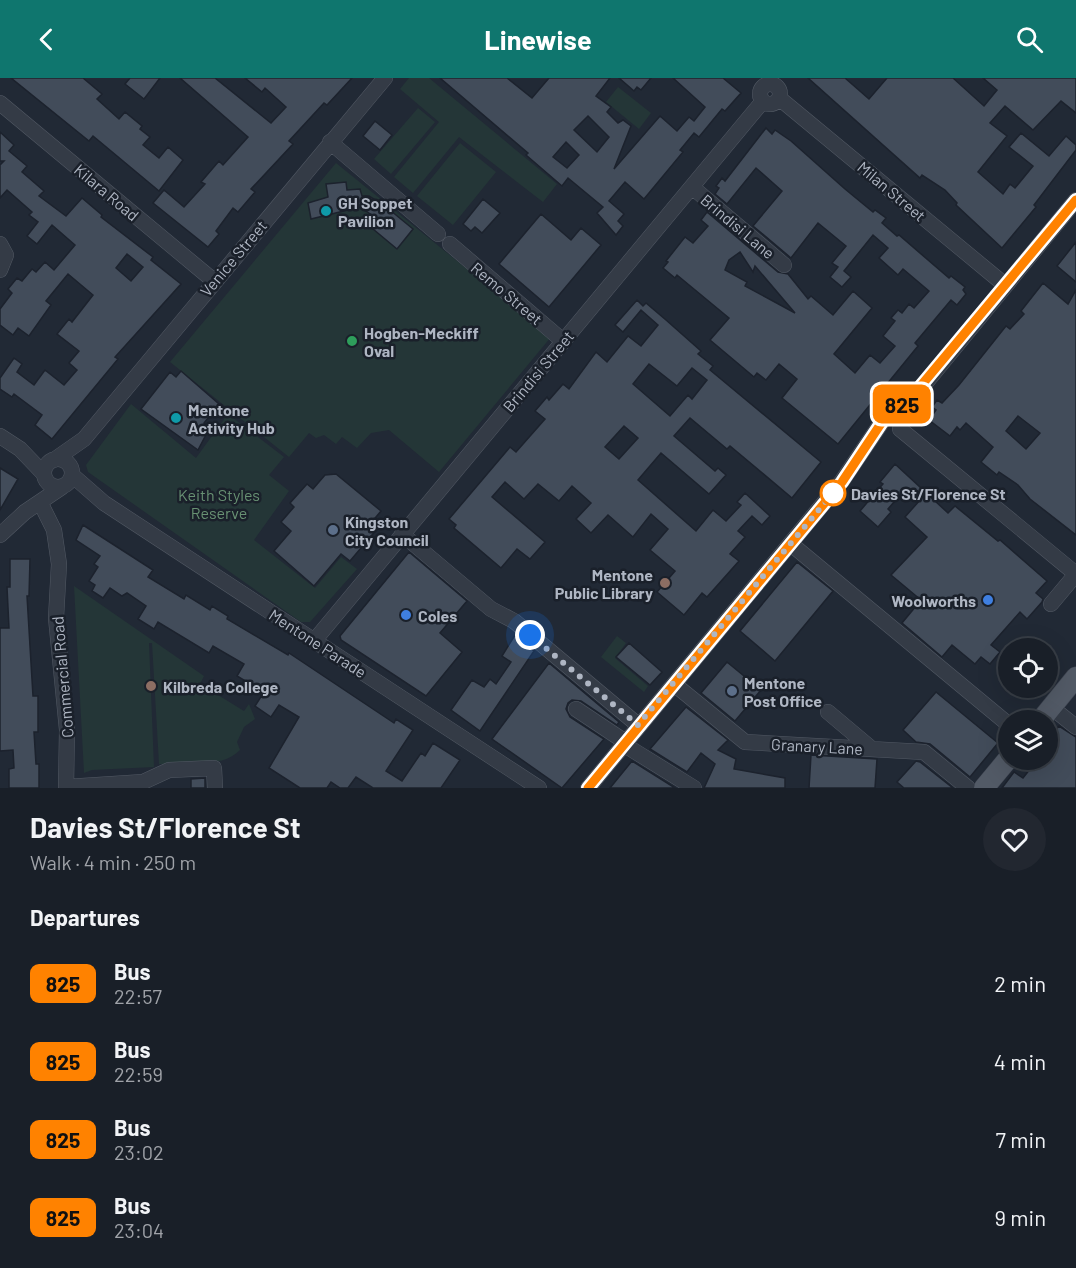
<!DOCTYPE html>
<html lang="en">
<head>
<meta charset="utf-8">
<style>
	body { margin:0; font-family:Barlow,sans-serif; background:#222730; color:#f1f3f6; height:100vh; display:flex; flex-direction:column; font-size:22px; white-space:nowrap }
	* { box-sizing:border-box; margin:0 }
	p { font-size:20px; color:#9fa2a8 }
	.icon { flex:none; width:33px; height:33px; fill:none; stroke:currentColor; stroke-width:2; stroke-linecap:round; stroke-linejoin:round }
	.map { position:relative; height:710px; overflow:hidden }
	.details { display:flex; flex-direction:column; background:#191f28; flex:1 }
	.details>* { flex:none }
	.badge { padding:0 12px; border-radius:9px; font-size:21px; line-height:39px }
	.fabs { position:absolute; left:998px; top:560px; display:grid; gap:12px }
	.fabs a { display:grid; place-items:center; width:60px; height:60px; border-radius:50%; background:#191f28; box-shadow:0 6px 24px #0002,0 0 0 2px #373d45; font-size:30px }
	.you { position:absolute; width:30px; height:30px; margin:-15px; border:4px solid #fff; border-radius:50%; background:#1a73e8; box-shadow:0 0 0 9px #1a73e833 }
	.map>.badge { position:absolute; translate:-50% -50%; box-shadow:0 0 0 3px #fff }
	h2 { padding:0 30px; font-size:22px; line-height:54px }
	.round { display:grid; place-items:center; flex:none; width:63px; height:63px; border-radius:32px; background:#222730 }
	.head { display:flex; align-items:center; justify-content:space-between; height:102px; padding:0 30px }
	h1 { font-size:28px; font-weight:700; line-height:45px }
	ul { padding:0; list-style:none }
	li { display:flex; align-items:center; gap:18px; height:78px; padding:0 30px }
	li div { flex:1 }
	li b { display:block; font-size:22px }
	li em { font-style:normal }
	li .badge { min-width:66px; font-weight:700; text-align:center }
	header { display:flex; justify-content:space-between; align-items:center; height:78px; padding:0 30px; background:#0f766e; color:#fff; font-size:27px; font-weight:700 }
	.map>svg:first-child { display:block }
</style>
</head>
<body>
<header><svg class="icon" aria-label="back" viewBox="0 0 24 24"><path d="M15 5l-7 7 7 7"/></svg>Linewise<svg class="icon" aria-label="search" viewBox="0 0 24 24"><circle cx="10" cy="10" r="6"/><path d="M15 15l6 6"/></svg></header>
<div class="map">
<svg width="1076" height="710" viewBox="0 0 1076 710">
	<rect width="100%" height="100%" fill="#212935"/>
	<path fill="#243637" d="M409,0H429L557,106L543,124L459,59L413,115L394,99L439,44L400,11Z
		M618,9L651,35L639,51L606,24Z
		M418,30L435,44L391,96L374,81Z
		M460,65L496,94L453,147L417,118Z
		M336,85L551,259L439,394L389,352L371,355L357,370L342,359L336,366L324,357L316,360L309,355L289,379L170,284Z
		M131,326L196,380L228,336L284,379L269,397L289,413L254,462L315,510L341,479L357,491L310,544H301L88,394L86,387Z
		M74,508L204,598L200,606L244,633L249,626L255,641L244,649L237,664L240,672C222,691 184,685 159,686L152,565H149L154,689L92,692L84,695Z
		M617,558L626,565L615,580L648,608L644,614L601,579Z"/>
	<path fill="#424c5a" stroke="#1c222d" stroke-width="1.5" fill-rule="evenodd" d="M11,0H83L102,16L97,21L119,41L125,34L142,48L140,51L150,59L143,67L159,80L168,69L183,82L159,113L93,58L89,63Z
		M130,0H160L144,21L125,6Z
		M180,0H215L271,45L286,29L265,10L262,14L245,0H352L327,27L324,25L289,63L293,66L251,111L255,114L238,134L233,130L216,153L219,156L208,169L153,125L164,112L184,129L205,106L201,104L219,83L223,87L248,59Z
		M440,0H507L532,20L549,0H610L596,18L611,29L607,34L618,45L623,42L631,48L614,91L660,38L677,53L689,39L694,43L705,29L673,0H723L741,15L725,33L722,31L699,59L694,55L680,72L683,74L644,121L625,104L609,123L624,136L618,143L623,148L616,157L597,135L603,129L568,100L562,108L526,77L528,75ZM588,38L609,59L597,74L574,52ZM566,64L579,77L567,90L553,79Z
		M619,0H651L641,12L637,9L634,13Z
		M808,0H845L869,21L887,0H953L984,28L997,12L983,0H1076V35L1061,23L1033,52L1005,28L990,45L1007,58L978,94L1003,116L1010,106L1015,110L1033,88L1009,69L1021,55L1049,78L1066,58L1076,67V72L1034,127L1036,129L1002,170L956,127L957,125L945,112L922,97L920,100Z
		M375,43L392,57L380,72L363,58Z
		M766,50L772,56L775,52L791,63L845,111L873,134L875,132L886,140L882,145L897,158L899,157L949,200L951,198L965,209L963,212L966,216L957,227L951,222L915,265L918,268L838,366L782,320L797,301L779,286L766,302L757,295L754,299L710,262L729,240L677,197L675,200L663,190L668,184L666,183L685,159L693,165L708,148L701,142L707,134L778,194L788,196L808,221L811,218L833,237L853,213L872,230L834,276L855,295L870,277L880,285L895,268L883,258L895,243L891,240L898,232L902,235L909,226L914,230L929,213L903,191L898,197L879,180L888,170L873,157L844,193L851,199L842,209L830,199L838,189L832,185L846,168L818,145L791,180L753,148L782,113L756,90L727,126L715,116L719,110L716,108L722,100L725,103ZM740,174L753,194L755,188L795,235L745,208L747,204L725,192L729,182Z
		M0,54L14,67L9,73L27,88L22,94L44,113L39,118L66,138L82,120L102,137L101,139L153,179L151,182L181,206L115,279L118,281L52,361L35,347L42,337L14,316L12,319L0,311V300L14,280L22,286L17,294L34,307L45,292L64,307L77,292L69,285L79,273L57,256L69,241L72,244L93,217L68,196L46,223L51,227L29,258L18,250L13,257L0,247V231L12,215L8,211L17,200L22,203L32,191L36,194L45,184L54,192L75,167L52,147L37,166L27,158L38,144L29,137L32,134L7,112L0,120V87L4,83H0ZM127,176L143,189L131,203L116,190Z
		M346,104L347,112L360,111L362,118H369L385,128L413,151L397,171L367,146L373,138L360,129L311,141L308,125L328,119L326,106Z
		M483,121L500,135L482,155L475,149L471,153L463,146Z
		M541,136L571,162L581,150L601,167L549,229L499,186Z
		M1076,164V204L1057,188Z
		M1043,205L1068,226L1076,212V457L1030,421L1018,407L999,394L997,397L981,384L993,369L966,345L960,352L957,349L950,358L929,342L936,332L932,329L937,322L942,325L959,307L1006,248L1010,251L1024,236L1021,233ZM1018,338L1040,355L1026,371L1006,353Z
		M637,222L643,228L646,225L666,242L701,273L698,276L713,288L710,292L821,384L792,420L730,368L727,371L690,340L674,358L715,393L718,390L726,397L709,416L661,375L638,402L696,453L713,432L726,443L741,427L737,424L745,415L770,438L762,447L752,438L738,453L745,459L730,476L739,483L707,519L702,515L684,537L657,514L675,493L650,472L668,451L651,436L633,459L608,437L591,455L576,441L591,425L572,408L559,423L538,406L524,421L505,404L492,419L545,464L530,481L517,471L501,490L454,450L456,447L449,441L510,369L516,374L545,341L535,333L547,319L549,322L563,306L569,311L596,274L607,284L628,258L641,268L658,247L641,232L623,254L615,247ZM649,286L677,308L692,290L707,302L692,321L688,317L670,338L633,306ZM624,348L638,360L619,381L605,369Z
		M181,293L219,326L204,345L210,349L198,372L141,331L170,294L176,299Z
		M895,386L948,435L955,428L998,463L1000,462L1047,503L1036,515L1043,521L1042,524L1027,541L1020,534L991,567L1000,574L990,586L981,579L975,586L952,567L942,579L902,545L921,522L891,497L927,459L905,439L920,422L906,410L888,431L891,434L878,449L860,433L883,406L880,404Z
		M0,390L18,401L0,432Z
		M336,396L381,433L371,445L377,451L350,483L341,476L314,508L274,473L291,453L281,444L294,429L290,425L307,406L313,411L325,397Z
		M83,447L153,492L148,499L184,521L186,517L210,532L212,528L228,538L227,541L288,577L289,575L394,645L396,641L413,652L386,693L402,703L421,675L425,678L433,665L460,682L441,710H373L356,699L348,710H340L331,704L327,710H300L269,690L299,639L279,627L271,639L255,628L264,614L237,598L244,586L213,568L209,575L158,544L154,551L138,541L146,528L127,515L122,518L110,510L103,520L92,513L95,507L89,503L98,489L94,486L100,478L76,462Z
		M409,474L467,523L440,555L462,574L426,618L341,562L340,558Z
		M10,481H30L29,518H27L33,618H38V654H34L36,686H39V710H9V691L14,690L13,672L0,673V550H9L7,509H10Z
		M797,484L833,513L775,583L740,553Z
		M515,557L534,573L480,653L451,632L472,602L484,609L490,601L496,606L511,584L502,578Z
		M629,565L662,594L650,607L616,579Z
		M727,584L761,612L735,643L701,615Z
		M549,585L619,644L617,647L581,623L572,622L568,625L566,631L570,639L604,661L562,710L492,661Z
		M936,614L998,665L970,699L930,666L916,664L903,652Z
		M686,629L728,662L718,672L736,681L734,691L785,700V710H704L715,686L701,675L687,694L650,671Z
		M1059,648L1076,659V710H1002L1014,694L1023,700L1038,681H1047V662Z
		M811,677L877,681L875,710H809Z
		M632,683L675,710H610Z
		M916,683L920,684L953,710H904L897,704Z
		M205,700V710H191V701Z"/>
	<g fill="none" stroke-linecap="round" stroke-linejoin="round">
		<defs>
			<path id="minor" d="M760 16a10 10 0 1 1 20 0a10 10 0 1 1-20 0Z
				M779,20L1005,207
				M0,25L214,203
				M330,64L438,156
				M692,109L784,187
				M0,166L6,177L0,192
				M450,166L563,263
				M910,324L1076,122
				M900,351L1076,496
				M0,358L20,371L43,395
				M44 395a14 14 0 1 1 28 0a14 14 0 1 1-28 0Z
				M54,382L84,361L385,0
				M72,397L104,425L539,710
				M40,424L54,452L59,486L56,540L67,652L66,710
				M402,456L491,531L514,543L638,647
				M0,457L25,434L62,409
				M791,466L1008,646
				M1051,526L1076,496
				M314,563L763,23
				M674,606L745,664L924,674L968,710
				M1051,629L1076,649
				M576,631L624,663
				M828,634L872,671
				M623,666L694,710
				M66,709L143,704L169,692L214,690L215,710
				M588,710L842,403L886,338L914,316"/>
			<path id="major" d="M1041,642L1076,599
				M984,710L1008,681"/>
		</defs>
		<use href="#minor" stroke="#525964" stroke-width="16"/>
		<use href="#major" stroke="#3e4450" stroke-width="21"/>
		<use href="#minor" stroke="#343b46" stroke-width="15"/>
		<use href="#major" stroke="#525a66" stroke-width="20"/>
	</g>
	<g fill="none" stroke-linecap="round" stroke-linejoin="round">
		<defs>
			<path id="line" d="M588,710L842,404L886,338L914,316L1076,122"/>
		</defs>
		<use href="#line" stroke="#fff" stroke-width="14"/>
		<use href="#line" stroke="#ff8200" stroke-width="9"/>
		<path stroke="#afb6c3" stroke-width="6" stroke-dasharray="0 10.8" d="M530,557L638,647L833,415"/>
	</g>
	<g fill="#0f9aa8" stroke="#1a202a" stroke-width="2">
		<circle cx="326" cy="133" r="6"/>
		<circle cx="176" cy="340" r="6"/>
	</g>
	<circle fill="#2e9e5b" stroke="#1a202a" stroke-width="2" cx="352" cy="263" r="6"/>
	<circle fill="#fff" stroke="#ff8200" stroke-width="3" cx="833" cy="415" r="12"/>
	<g fill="#5c6f8a" stroke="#1a202a" stroke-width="2">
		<circle cx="333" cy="452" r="6"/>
		<circle cx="732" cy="613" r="6"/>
	</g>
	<g fill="#8d6e63" stroke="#1a202a" stroke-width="2">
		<circle cx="665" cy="505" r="6"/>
		<circle cx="151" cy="608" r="6"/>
	</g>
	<g fill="#3f7fe0" stroke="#1a202a" stroke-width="2">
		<circle cx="988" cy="522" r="6"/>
		<circle cx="406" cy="537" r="6"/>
	</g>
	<g text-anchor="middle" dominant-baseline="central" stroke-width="5" stroke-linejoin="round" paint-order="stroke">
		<g font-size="16" fill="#afb6c3" stroke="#1a202a">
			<text transform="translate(892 113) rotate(40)">Milan Street</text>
			<text transform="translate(107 114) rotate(40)">Kilara Road</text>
			<text transform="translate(738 148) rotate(40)">Brindisi Lane</text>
			<text transform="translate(233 180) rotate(-50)">Venice Street</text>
			<text transform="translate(507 215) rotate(40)">Remo Street</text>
			<text transform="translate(538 293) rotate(-50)">Brindisi Street</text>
			<text transform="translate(318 565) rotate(33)">Mentone Parade</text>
			<text transform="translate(62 599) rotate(-95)">Commercial Road</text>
			<text transform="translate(817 668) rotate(3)">Granary Lane</text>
		</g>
		<g font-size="16" font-weight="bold" fill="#afb6c3" stroke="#1a202a" text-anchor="start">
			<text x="338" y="124">GH Soppet<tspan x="338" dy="18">Pavilion</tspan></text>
			<text x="364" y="254">Hogben-Meckiff<tspan x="364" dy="18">Oval</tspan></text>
			<text x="188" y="331">Mentone<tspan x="188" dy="18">Activity Hub</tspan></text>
			<text x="345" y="443">Kingston<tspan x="345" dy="18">City Council</tspan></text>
			<text x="653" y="496" text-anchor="end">Mentone<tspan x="653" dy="18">Public Library</tspan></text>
			<text x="976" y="522" text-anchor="end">Woolworths</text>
			<text x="418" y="537">Coles</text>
			<text x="744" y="604">Mentone<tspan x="744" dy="18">Post Office</tspan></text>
			<text x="163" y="608">Kilbreda College</text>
		</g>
		<g font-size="16" font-weight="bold" fill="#afb6c3" stroke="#1a202a" text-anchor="start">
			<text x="851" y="415">Davies St/Florence St</text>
		</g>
		<g font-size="16" fill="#689173" stroke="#1a202a">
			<text x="219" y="416">Keith Styles<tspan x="219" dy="18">Reserve</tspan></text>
		</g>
	</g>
</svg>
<div class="fabs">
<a><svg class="icon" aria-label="locate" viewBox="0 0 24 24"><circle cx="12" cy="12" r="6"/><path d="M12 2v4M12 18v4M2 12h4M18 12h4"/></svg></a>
<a><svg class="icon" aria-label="layers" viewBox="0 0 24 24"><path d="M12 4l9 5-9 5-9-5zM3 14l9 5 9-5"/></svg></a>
</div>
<div class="you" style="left:530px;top:557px"></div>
<b class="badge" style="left:902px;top:326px;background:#ff8200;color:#111">825</b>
</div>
<section class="details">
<div class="head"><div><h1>Davies St/Florence St</h1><p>Walk · 4 min · 250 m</p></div><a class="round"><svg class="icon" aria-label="heart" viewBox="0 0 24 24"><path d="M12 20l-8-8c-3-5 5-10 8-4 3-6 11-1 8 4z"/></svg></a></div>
<h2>Departures</h2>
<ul>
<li><span class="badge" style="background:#ff8200;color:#111">825</span><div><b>Bus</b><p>22:57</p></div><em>2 min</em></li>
<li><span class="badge" style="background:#ff8200;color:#111">825</span><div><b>Bus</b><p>22:59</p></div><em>4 min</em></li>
<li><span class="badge" style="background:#ff8200;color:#111">825</span><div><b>Bus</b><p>23:02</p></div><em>7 min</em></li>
<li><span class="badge" style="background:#ff8200;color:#111">825</span><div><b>Bus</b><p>23:04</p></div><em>9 min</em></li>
</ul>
</section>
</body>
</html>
